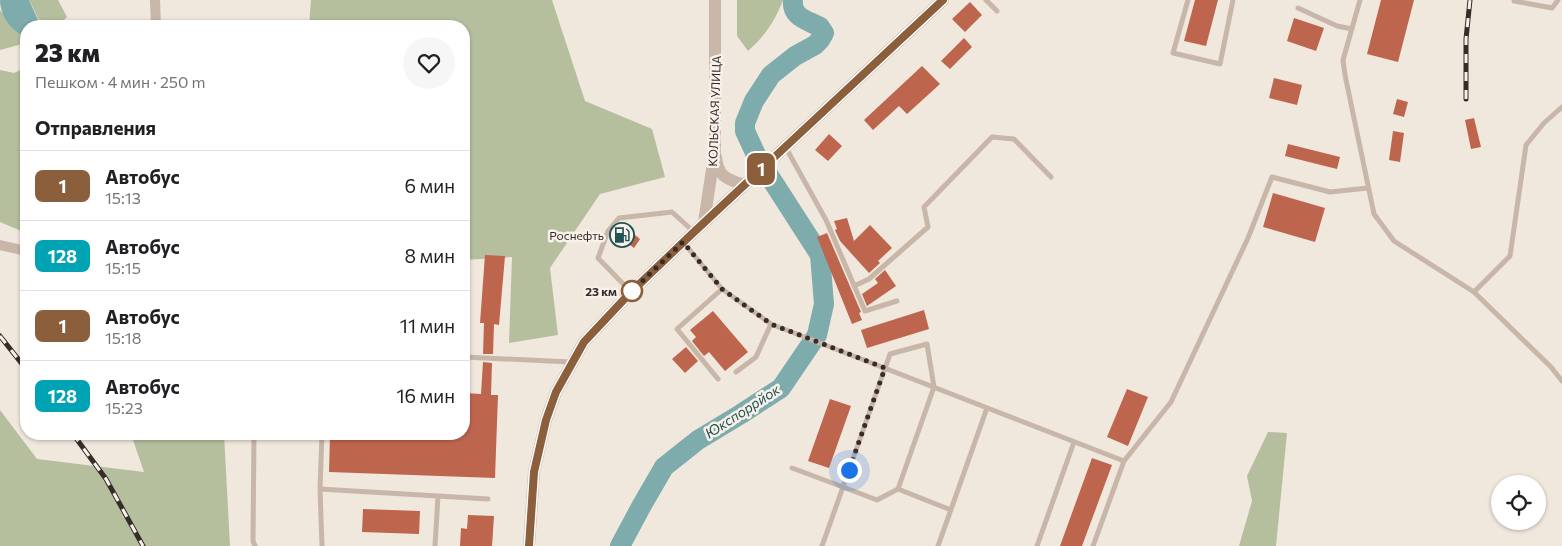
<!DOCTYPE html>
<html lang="ru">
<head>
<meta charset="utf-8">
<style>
	body { margin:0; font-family:Commissioner,sans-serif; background:#f6f6f6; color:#202124; height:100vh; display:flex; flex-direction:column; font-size:19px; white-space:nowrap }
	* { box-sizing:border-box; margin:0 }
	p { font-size:16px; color:#757577 }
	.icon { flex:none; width:28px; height:28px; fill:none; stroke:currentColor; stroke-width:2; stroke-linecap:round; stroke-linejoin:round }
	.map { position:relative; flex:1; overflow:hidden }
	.panel { position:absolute; left:20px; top:20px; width:450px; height:420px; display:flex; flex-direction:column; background:#fff; border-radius:20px; box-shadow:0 1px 4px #0004 }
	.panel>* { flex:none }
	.badge { padding:0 10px; border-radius:8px; font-size:18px; line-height:32px }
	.tools { position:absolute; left:1491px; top:475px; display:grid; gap:10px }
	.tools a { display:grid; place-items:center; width:55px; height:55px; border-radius:50%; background:#fff; box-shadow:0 1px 4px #0004; font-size:25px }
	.you { position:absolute; width:25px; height:25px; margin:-12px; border:4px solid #fff; border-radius:50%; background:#1a73e8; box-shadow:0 0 0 8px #1a73e833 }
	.map>.badge { position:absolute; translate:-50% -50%; box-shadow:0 0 0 2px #fff }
	h2 { padding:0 15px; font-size:19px; line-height:45px }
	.round { display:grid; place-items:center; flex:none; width:52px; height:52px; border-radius:26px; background:#f6f6f6 }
	.summary { display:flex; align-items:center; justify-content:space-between; height:85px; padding:0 15px }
	h1 { font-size:24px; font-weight:800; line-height:38px }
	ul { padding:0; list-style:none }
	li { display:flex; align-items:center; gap:15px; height:70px; padding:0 15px; border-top:1px solid #e0e0e0 }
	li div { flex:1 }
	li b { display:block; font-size:19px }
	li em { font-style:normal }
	li .badge { min-width:55px; font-weight:700; text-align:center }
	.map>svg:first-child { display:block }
</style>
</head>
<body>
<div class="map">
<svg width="1562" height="546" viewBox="0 0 1562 546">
	<rect width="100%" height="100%" fill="#f0e7dd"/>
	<path fill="#b5bf9e" d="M29,0H58L67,17L58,26C35,26 39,16 29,0Z
		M311,0H552L585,101L652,129L665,177L600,194L550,268L558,335L509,343L512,257L464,260V26H309Z
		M737,0H783C775,21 765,36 748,51L737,36Z
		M0,10L21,34L26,32V43L0,50Z
		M26,67V233L0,222V70L14,73Z
		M0,410L37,459L144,472L131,434H224L230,546H0Z
		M1268,432L1287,433L1276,546H1239L1252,501L1247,476Z"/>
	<path fill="#7eabac" d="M0,0H29L39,22L35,26H26V32L21,34C9,29 0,13 0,0Z"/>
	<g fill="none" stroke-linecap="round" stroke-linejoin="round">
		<path stroke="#7eabac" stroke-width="20" d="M620,546L642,505L664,467L698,440L741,414L781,388L817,335L824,304L820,255L757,157L745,131V123L754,101L771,75L795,56L815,45L820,40L824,33L820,27C808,20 791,18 793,0"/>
	</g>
	<path fill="#be654e" d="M1195,0H1218L1206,46L1184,41Z
		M1381,0H1414L1398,62L1367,54Z
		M970,2L982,15L965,32L952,19Z
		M1294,18L1324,28L1316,51L1287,41Z
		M964,38L972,47L950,69L941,61Z
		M922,66L940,84L907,114L899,106L873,130L864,120Z
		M1274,78L1302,85L1297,105L1269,98Z
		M1397,99L1408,102L1404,117L1393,114Z
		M1474,118L1481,147L1471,149L1465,120Z
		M1393,131L1404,133L1400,162L1389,160Z
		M829,134L842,146L828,161L815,150Z
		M1288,144L1340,157L1337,169L1285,156Z
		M1273,193L1325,208L1315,242L1263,227Z
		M847,218L854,241L870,225L892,248L878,261L880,263L869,273L840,241L835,230L837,229L834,221Z
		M625,227L640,239L634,248L618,236Z
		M827,233L861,312L859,313L862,320L852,324L817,237Z
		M485,255L505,256L499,325L494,324L493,354H483L484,323H480Z
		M885,270L896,286L867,306L862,294L878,283L875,279Z
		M924,310L929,329L867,348L861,330Z
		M713,311L748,352L725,371L709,352L704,356L692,341L696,337L690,330Z
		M686,347L698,361L685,373L672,359Z
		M483,362L492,363L491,395H498L495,478L329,472L330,434H464V393L481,394Z
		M1127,389L1148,397L1128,446L1107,437Z
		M830,399L851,406L829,468L808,461Z
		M1092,458L1112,465L1082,546H1060Z
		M363,509L420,511L419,534L362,532Z
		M468,515L494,516L492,546H460L461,528L467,529Z"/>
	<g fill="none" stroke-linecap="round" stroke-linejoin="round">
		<path stroke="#c8b6a9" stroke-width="5" d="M986,0L997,11
			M1188,0L1173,53L1220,64L1233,0
			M1360,0L1343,60L1345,75L1374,214L1394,241L1474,292L1551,367L1562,381
			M1514,1L1552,8L1558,0
			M1298,8L1337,26L1352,29
			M786,148L826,220L865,311L897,301
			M684,243L722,289L771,324L1124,461L1171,402L1248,238L1272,177L1330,192L1368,188
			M854,286L869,279L928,227L924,207L992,137L1014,139L1051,177
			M631,292L598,258L608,231L619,218L672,212L694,232
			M1474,292L1510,256L1526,145L1544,123L1562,107
			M927,344L934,387L898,489L877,500L843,487L890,354Z
			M464,357L571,362
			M736,372L756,357L771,324
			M718,379L677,329L722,289
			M254,434L253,541L255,546
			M322,434L320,489L322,546
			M792,468L843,487L822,546
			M320,489L438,496L435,546
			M898,489L951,510
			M438,496L488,499
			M938,546L987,408
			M1037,546L1074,442
			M1093,546L1124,461"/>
		<path stroke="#c8b6a9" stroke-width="10" d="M155,0L156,26
			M0,245L26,251"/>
		<path stroke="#c8b6a9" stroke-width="12" d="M716,157C718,177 727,179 744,185
			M704,222L715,150V0
			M529,546L534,472L546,420L556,392L584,342L631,292L694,232L943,0"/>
		<defs>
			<path id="rail" d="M1466,99V39L1470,0
				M0,336L26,369
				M73,434L106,479L143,546"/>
		</defs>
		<use href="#rail" stroke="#362c29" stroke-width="5"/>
		<use href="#rail" stroke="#f8f1e9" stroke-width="3" stroke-dasharray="9" stroke-linecap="butt"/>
	</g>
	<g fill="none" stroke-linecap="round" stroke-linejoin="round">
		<defs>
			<path id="line" d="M529,546L534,472L546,420L556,392L584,342L631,292L694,232L943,0"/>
		</defs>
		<use href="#line" stroke="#fff" stroke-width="11"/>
		<use href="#line" stroke="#8b5e3c" stroke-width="8"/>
		<path stroke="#362c29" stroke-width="5" stroke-dasharray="0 9" d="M632,291L631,292L683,242L722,289L771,324L885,368L849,470"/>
	</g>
	<defs>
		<symbol id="fuel-ring" viewBox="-11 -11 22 22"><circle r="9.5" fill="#f8f1e9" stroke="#215354" stroke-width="1.5"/><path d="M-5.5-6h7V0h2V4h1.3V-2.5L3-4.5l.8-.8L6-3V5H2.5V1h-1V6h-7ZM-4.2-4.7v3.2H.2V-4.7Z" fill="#215354"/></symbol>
	</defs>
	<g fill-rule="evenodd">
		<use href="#fuel-ring" x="608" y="221" width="28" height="28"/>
	</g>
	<circle fill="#fff" stroke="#8b5e3c" stroke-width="2.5" cx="632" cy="291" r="10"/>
	<g text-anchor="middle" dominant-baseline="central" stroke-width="5" stroke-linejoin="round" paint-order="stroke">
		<g font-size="12" fill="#362c29" stroke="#f8f1e9">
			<text transform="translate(714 111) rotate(-88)">КОЛЬСКАЯ УЛИЦА</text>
		</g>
		<g font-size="12" fill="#362c29" stroke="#f8f1e9" text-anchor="end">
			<text x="604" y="235">Роснефть</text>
		</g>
		<g font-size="12" font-weight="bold" fill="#362c29" stroke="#f8f1e9" text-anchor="end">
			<text x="617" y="291">23 км</text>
		</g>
		<g font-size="14" font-style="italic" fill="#215354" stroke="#f8f1e9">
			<text transform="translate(742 411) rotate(-33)">Юкспоррйок</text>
		</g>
	</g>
</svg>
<div class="tools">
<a><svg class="icon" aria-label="locate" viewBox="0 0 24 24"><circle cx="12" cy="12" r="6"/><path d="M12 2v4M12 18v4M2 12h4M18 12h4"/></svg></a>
</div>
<div class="you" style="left:849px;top:470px"></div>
<b class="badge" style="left:761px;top:169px;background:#8b5e3c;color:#fff">1</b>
<section class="panel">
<div class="summary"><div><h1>23 км</h1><p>Пешком · 4 мин · 250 m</p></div><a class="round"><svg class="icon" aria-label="heart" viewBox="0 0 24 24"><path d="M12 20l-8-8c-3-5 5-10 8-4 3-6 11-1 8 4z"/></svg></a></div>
<h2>Отправления</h2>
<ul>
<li><span class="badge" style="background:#8b5e3c;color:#fff">1</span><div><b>Автобус</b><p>15:13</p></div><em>6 мин</em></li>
<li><span class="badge" style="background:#00a3b4;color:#fff">128</span><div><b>Автобус</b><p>15:15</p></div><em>8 мин</em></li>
<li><span class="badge" style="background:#8b5e3c;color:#fff">1</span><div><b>Автобус</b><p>15:18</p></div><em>11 мин</em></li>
<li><span class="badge" style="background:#00a3b4;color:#fff">128</span><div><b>Автобус</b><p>15:23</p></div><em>16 мин</em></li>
</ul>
</section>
</div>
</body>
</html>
